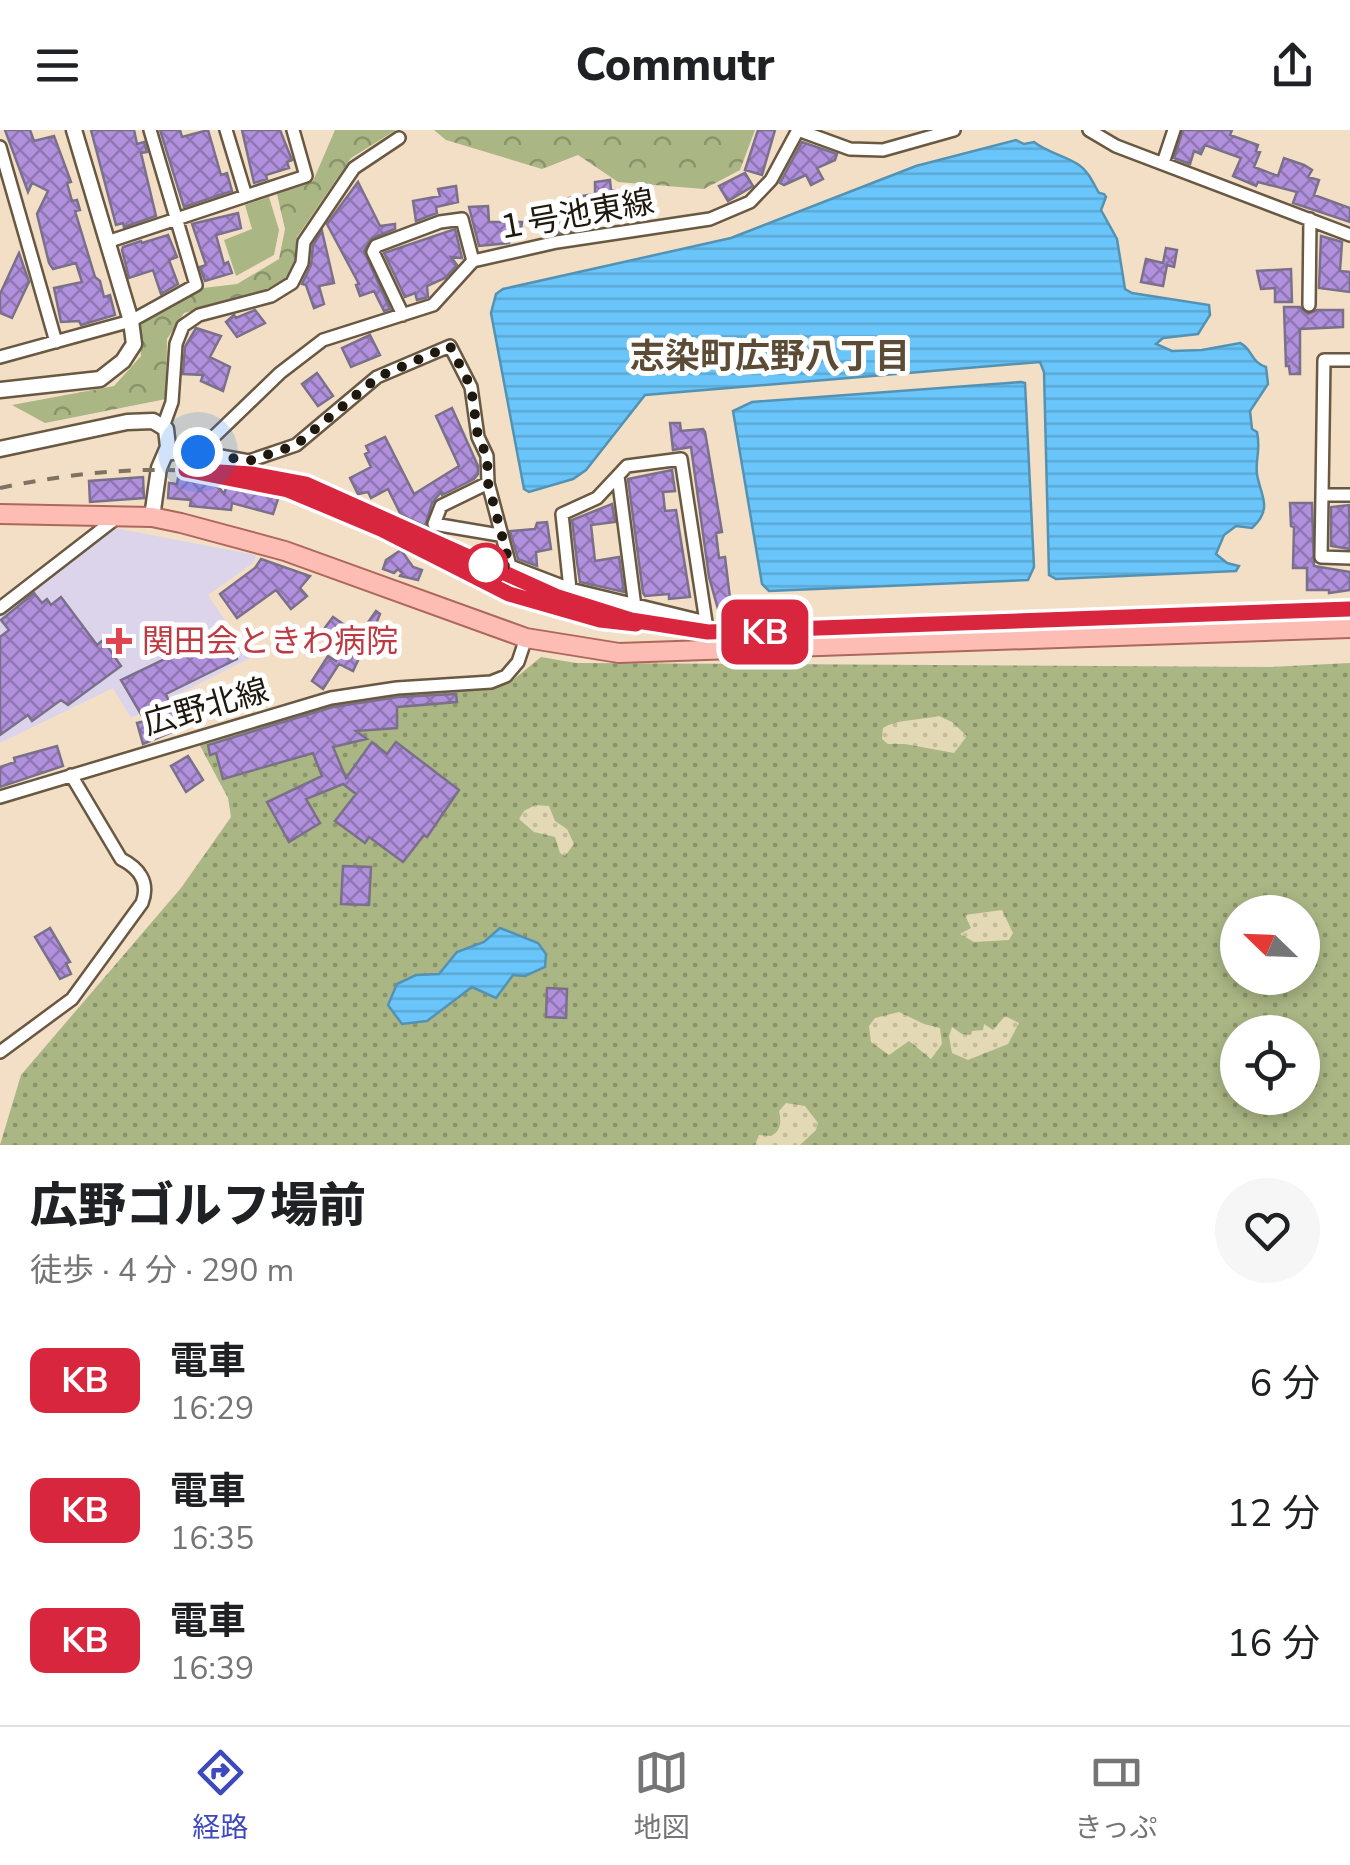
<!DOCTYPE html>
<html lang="ja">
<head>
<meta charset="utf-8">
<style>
	body { margin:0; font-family:"Nunito Sans","Noto Sans JP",sans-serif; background:#f6f6f6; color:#202124; height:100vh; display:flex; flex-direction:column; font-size:38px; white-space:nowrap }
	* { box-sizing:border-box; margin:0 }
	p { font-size:32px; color:#757577 }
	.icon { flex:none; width:55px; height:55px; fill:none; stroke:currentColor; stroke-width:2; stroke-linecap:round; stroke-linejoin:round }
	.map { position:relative; height:1015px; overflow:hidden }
	.sheet { display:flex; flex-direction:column; background:#fff; flex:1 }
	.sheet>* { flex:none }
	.badge { padding:0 20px; border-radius:15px; font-size:35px; line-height:65px }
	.needle { width:65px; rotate:293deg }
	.fabs { position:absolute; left:1220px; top:765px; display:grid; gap:20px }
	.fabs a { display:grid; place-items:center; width:100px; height:100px; border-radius:50%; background:#fff; box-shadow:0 5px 15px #0003; font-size:50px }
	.you { position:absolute; width:50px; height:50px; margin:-25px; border:8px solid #fff; border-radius:50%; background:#1a73e8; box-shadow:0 0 0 15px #1a73e833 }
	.map>.badge { position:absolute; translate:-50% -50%; box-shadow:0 0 0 5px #fff }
	.round { display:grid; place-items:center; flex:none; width:105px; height:105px; border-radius:52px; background:#f6f6f6 }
	.head { display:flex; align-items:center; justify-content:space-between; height:170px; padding:0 30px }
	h1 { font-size:48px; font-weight:800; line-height:75px }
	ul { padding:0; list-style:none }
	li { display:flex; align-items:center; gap:30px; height:130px; padding:0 30px }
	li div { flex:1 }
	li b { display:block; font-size:38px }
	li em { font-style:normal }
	li .badge { min-width:110px; font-weight:700; text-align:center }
	header { display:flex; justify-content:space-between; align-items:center; height:130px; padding:0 30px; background:#fff; font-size:45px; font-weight:800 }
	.tab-bar { display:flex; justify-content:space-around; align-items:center; height:140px; border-top:2px solid #e0e0e0; background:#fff; font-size:28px; color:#757577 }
	.tab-bar a { display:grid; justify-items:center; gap:5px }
	.tab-bar .on { color:#3e49bd }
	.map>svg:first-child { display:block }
</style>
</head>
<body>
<header><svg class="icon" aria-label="menu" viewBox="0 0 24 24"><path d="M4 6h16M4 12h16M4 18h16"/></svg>Commutr<svg class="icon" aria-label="share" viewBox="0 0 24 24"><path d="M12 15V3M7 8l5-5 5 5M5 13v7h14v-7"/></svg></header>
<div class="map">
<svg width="1350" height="1015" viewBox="0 0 1350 1015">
	<defs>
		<pattern id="grass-dots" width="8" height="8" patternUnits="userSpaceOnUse" patternTransform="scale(2.5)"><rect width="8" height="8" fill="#aab684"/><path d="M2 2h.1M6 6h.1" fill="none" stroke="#8a936a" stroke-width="1.8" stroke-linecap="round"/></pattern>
		<pattern id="forest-crowns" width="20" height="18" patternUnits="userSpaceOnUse" patternTransform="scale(2.5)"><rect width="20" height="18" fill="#aab684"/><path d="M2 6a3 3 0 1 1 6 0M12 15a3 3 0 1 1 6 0" fill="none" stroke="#8a936a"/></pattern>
		<pattern id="sand-dots" width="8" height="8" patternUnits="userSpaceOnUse" patternTransform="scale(2.5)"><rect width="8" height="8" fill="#e3d9b4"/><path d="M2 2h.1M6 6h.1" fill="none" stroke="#c2ba9a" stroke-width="1.8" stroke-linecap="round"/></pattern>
		<pattern id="water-rules" width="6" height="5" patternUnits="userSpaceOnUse" patternTransform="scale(2.5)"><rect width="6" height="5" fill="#6ac6fa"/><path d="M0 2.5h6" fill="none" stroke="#5ba9d5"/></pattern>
		<pattern id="building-cross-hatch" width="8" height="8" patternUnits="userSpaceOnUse" patternTransform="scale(2.5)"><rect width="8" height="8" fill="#b191de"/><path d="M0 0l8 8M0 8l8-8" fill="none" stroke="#8f75b2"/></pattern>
	</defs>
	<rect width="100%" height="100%" fill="#f3dfc5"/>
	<path fill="#dbd4ea" d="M114,398L256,425L253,433L208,465L250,528L131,588L113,558L0,613V484Z"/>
	<path fill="url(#grass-dots)" fill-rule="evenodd" d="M541,527L576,533L1270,537L1350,533V1015H0L21,945L181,758L231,687L228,668L198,612L336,571L508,554ZM1238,782H1302V848H1238ZM1238,902H1302V968H1238Z"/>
	<path fill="url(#forest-crowns)" d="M335,0H396L351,28L297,107L294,136L284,150L259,163L184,183L167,209L166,269L45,293L12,275L114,256L141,226L138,195L203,158L237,154L279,129L285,99L277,64L313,51Z
		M434,0H755L740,40L704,59L618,52L578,25L542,39L446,10Z"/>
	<path fill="url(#sand-dots)" d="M939,586L952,592L967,606L954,623L905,614H888L882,609L883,598C897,589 922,590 939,586Z
		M535,675L549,676L555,691L567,699L574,714L565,726L560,723L555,707L534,702L519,689L524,681Z
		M1002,780L1013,803L1009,810L974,812L960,804L971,798L965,785Z
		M899,882L924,894L940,898L942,914L931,929L909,911L889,925L871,912L869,896L875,888Z
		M1005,886L1019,893L1008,914L968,930L952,923L949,906L952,897L962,904L971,905L972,901L983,900L984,894L993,900Z
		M786,973L805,976L818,993L816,1000L800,1015H755L759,1005L771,1006C782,1000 781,991 779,981Z"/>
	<path fill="#aab684" d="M269,67L279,100L274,125L236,146L224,110L252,99L245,75Z"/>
	<path fill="url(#water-rules)" stroke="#5492b4" stroke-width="2.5" d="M1016,10L1024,14L1034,12C1048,23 1066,26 1079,35C1089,42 1093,53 1099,63L1104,64L1106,67L1101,80L1117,109L1125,159L1132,163L1209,175L1210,185L1198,204L1163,208L1156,214L1172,221L1202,220L1240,213C1252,218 1251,233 1266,237L1268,254L1250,281L1252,299L1257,302C1261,320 1255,330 1257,344C1260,365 1274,378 1252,398L1236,396L1224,405L1216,424L1227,433L1239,436L1236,441L1056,449L1049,445L1044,242L1040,232L645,265L586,340L573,349L529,362L524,359L491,183L496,164L503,159L731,108L916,36Z
		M1021,252L1025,253L1034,437L1028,450L769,461L762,454L733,281L752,272Z
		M500,798L538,813L546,824L545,837L525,846L513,845L496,868L472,857L427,891L402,894L388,875L397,854L416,845L439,844L457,822L484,812Z"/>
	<path fill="url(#building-cross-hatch)" stroke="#7a708a" stroke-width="2.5" d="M5,0H30L34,11L54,6L71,52L67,53L72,71L77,70L80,80L75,81L95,147L100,151L104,167L110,165L115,185L81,195L79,191L61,192L54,158L82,152L76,133L53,139L49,133L37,84L48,61L32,53L28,62Z
		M91,0H134L137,14L144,12L147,22L141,23L156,86L124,97L123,93L116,95Z
		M160,0H180L182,7L208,0L221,45L227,43L232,61L184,77Z
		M242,0H280L292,30L287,32L289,38L266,45L267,49L254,53Z
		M758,0H775L762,45L745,40Z
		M1183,0H1232L1230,5L1258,15L1256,21L1260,22L1254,37L1278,46L1284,28L1304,35L1312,40L1308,47L1319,50L1314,65L1350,78V92L1293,73L1297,62L1258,52L1256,56L1233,46L1241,28L1205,15L1201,24L1194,21L1190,34L1174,28Z
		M802,12L837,24L835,30L817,38L823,49L811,55L806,45L784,55L780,53Z
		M745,43L753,56L728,71L719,56Z
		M610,50L611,60L645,61L644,90L595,91V97L549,104L547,87L572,84L569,68L595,64V52Z
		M358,52L380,96L395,94V99L372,108L364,121L390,179L384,181L374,161L360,166L356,155L359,154L327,94Z
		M456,56L458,72L436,77L437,83L416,91L413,71L440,66L438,59Z
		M488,76L489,92H522L520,106L511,105L509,113L479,116L469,77Z
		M238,83L241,98L216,105L224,134L228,132L232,143L205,151L200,137L206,135L192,94Z
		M455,99L462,128L451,127L457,135L445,148L427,156L428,167L417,170L415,163L405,167L384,123Z
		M322,101L334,153L319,156L324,174L314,178L306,155L302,154L311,135L313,115Z
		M168,105L177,127L169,130L178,154L161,164L153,140L129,148L122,120L123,117L141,111L142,113Z
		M1321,106L1342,112L1340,141L1350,142V162L1319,158Z
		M1166,118L1177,120L1174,137L1167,135L1163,156L1141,152L1146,129L1163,133Z
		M19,123L29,152L12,188L0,183V164Z
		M1291,139L1292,172H1275V158L1261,159L1257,141Z
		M1284,177H1300L1308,184L1317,180H1343V197L1300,199V244H1290L1289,236H1286Z
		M255,180L265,193L237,207L226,192L234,185L236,188Z
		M196,198L221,206L210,227L230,237L223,261L201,251L203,245L183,244L185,217Z
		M370,205L380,225L351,237L342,218Z
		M317,243L333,266L318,276L302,254Z
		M452,278L478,336V344L474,349L442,365L441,362L432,373L425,396L401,385L388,359L371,368L368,362L358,364L350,348L371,337L365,324L369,322L366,316L385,307L414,364L459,336L436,286Z
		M670,293H680L681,301L703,299L705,302L722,402L716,403L719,428L725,427L731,476L718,479L709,447L691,317L673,320Z
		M672,340L675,361L663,362L665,381L676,380L690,467L669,469V464L645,466L643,463L628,349Z
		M231,344L235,345L234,354L279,366L273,384L232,373L231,380L190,376L191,370L168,368L169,353L177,354L178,348L214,351L224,364Z
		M143,347L144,368L90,372L89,351Z
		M1290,373H1312L1314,436L1350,442V460L1329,463V460H1307V438H1293L1294,397L1291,396Z
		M612,374L615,392L591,395L595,431L619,427L624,462L580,452L577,432L572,390Z
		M1349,375L1350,419L1331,416V377Z
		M547,392L551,419L536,422L537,436L518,429L510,401L535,399L537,393Z
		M401,420L413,437L422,440L418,450L400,446L402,443L398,439L394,443L383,439L386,430Z
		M261,429L310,446L300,458L307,466L291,479L276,460L237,488L220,464L255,438Z
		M34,463L42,473L47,469L51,475L61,467L97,515L103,510L121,536L68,575L61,570L32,591L28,585L0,605V507L9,500L1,490Z
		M376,481L380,484L376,494L382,498L373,510L369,507L353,541L339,534L323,559L312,551L328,526L336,531L345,513L324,499L333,487L359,505Z
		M225,500L237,529L166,564L179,599L143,614L137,593L145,591L121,550Z
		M456,564L457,572L397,577V598L356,601L367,609L333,617L346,648L372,612L387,624L396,612L459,660L427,707L424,705L403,732L369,707L365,713L335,691L356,664L343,654L306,669L320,693L289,712L267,672L322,646L313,623L223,649L216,623L210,625L208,615L333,577L398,567Z
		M57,616L63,636L0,657V637L15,632L14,628Z
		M188,626L203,650L186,662L171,636Z
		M343,736L371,737L369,775L341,774Z
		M50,798L70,832L66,833L71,844L60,849L35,807Z
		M547,858L567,859L566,888L546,887Z"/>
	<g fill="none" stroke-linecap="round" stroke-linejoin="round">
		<defs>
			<path id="minor" d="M226,0L246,66
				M1089,0L1116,16L1350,105
				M0,17L56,212
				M1163,33L1174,0
				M107,112L306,46L293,0
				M1309,175L1310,89
				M403,185L373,122L376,116L440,92L462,89L473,131
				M0,227L131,191L196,155L150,0
				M1350,230H1324L1322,365H1350
				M163,297L172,272L176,214L183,196L199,185L271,166L292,153L302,133L304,112L354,38L399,8
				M198,322L249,331L296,315L377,247L450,216L471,257L478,307L487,326L488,353L510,436L570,459L706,492L711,520
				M166,324L198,322L280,243L323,210L433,175L473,131L557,112L710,89L750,72L771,50L798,0L850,19L883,20L954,0
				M618,346L635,477
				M488,353L441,376L434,394L499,405
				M1322,365L1321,427L1350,428
				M570,459L562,384L597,368L627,336L681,329L706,492
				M0,478L119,386
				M0,667L331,568L397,558L491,552L506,546L518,532L526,508
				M0,922L72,869L142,773C150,752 139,738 121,729L71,645"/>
			<path id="tertiary" d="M0,260L100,249L123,231L134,214L131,191L74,0
				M0,319L127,292L153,291L166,299L168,317L159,338L152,387"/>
			<path id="primary" d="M0,384L152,387L181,393L285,421L526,508L619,523L1350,498"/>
		</defs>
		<use href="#minor" stroke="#695842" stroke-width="16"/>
		<use href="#tertiary" stroke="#695842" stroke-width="19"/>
		<use href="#primary" stroke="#ae675b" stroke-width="22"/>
		<use href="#minor" stroke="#fff" stroke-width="11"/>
		<use href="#tertiary" stroke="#fff" stroke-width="14"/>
		<use href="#primary" stroke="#fdbdb5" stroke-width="18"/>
		<path stroke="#7f7261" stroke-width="4" stroke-dasharray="12 12" stroke-linecap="butt" d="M186,340L288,360L381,399L509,463L600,490L740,503L1350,479
			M0,358C66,344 131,337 198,341
			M444,416L558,467"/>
	</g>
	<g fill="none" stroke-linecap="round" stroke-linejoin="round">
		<defs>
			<path id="line" d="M636,494L600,490L509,464L381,399L288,360L186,340L252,344L306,354L558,467L631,490L708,502L1350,479"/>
		</defs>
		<use href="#line" stroke="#fff" stroke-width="22"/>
		<use href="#line" stroke="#d7263d" stroke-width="15"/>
		<path stroke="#1f180f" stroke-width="10" stroke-dasharray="0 18" d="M198,322L249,331L296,315L378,247L450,216L471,257L478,307L487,326L488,353L510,436L486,435"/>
	</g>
	<circle fill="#fff" stroke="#d7263d" stroke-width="5" cx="486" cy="435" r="20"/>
	<path fill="#e0444e" stroke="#fff" stroke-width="4" d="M114 496h10v10h10v10h-10v10h-10v-10h-10v-10h10z"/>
	<g text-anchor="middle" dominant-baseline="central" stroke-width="10" stroke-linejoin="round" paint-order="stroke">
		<g font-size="32" fill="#1f180f" stroke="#fff">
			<text transform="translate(575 85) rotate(-10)">１号池東線</text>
			<text transform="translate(206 577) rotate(-16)">広野北線</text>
		</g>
		<g font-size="32" fill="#be3a42" stroke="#fff" text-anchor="start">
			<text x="142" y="511">関田会ときわ病院</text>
		</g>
		<g font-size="35" font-weight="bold" fill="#5c4b35" stroke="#fff">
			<text x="770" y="226">志染町広野八丁目</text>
		</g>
	</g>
</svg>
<div class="fabs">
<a><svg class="needle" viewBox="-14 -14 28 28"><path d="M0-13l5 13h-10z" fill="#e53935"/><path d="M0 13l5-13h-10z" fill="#757577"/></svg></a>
<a><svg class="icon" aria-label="locate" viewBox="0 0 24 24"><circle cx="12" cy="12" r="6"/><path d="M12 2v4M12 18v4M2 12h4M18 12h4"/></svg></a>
</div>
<div class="you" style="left:198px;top:322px"></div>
<b class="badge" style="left:765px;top:502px;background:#d7263d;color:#fff">KB</b>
</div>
<section class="sheet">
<div class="head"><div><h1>広野ゴルフ場前</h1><p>徒歩 · 4 分 · 290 m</p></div><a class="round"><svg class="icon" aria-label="heart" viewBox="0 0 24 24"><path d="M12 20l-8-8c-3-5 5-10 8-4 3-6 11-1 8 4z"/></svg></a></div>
<ul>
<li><span class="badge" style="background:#d7263d;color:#fff">KB</span><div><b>電車</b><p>16:29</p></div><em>6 分</em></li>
<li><span class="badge" style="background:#d7263d;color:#fff">KB</span><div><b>電車</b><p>16:35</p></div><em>12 分</em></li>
<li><span class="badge" style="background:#d7263d;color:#fff">KB</span><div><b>電車</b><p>16:39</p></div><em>16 分</em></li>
</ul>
</section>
<nav class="tab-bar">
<a class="on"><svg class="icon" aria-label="directions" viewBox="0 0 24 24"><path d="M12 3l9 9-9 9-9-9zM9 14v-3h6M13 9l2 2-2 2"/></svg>経路</a>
<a><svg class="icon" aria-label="map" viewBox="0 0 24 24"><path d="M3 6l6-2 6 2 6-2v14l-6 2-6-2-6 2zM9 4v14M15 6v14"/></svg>地図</a>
<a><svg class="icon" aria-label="tickets" viewBox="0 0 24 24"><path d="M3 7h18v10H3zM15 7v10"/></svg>きっぷ</a>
</nav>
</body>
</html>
